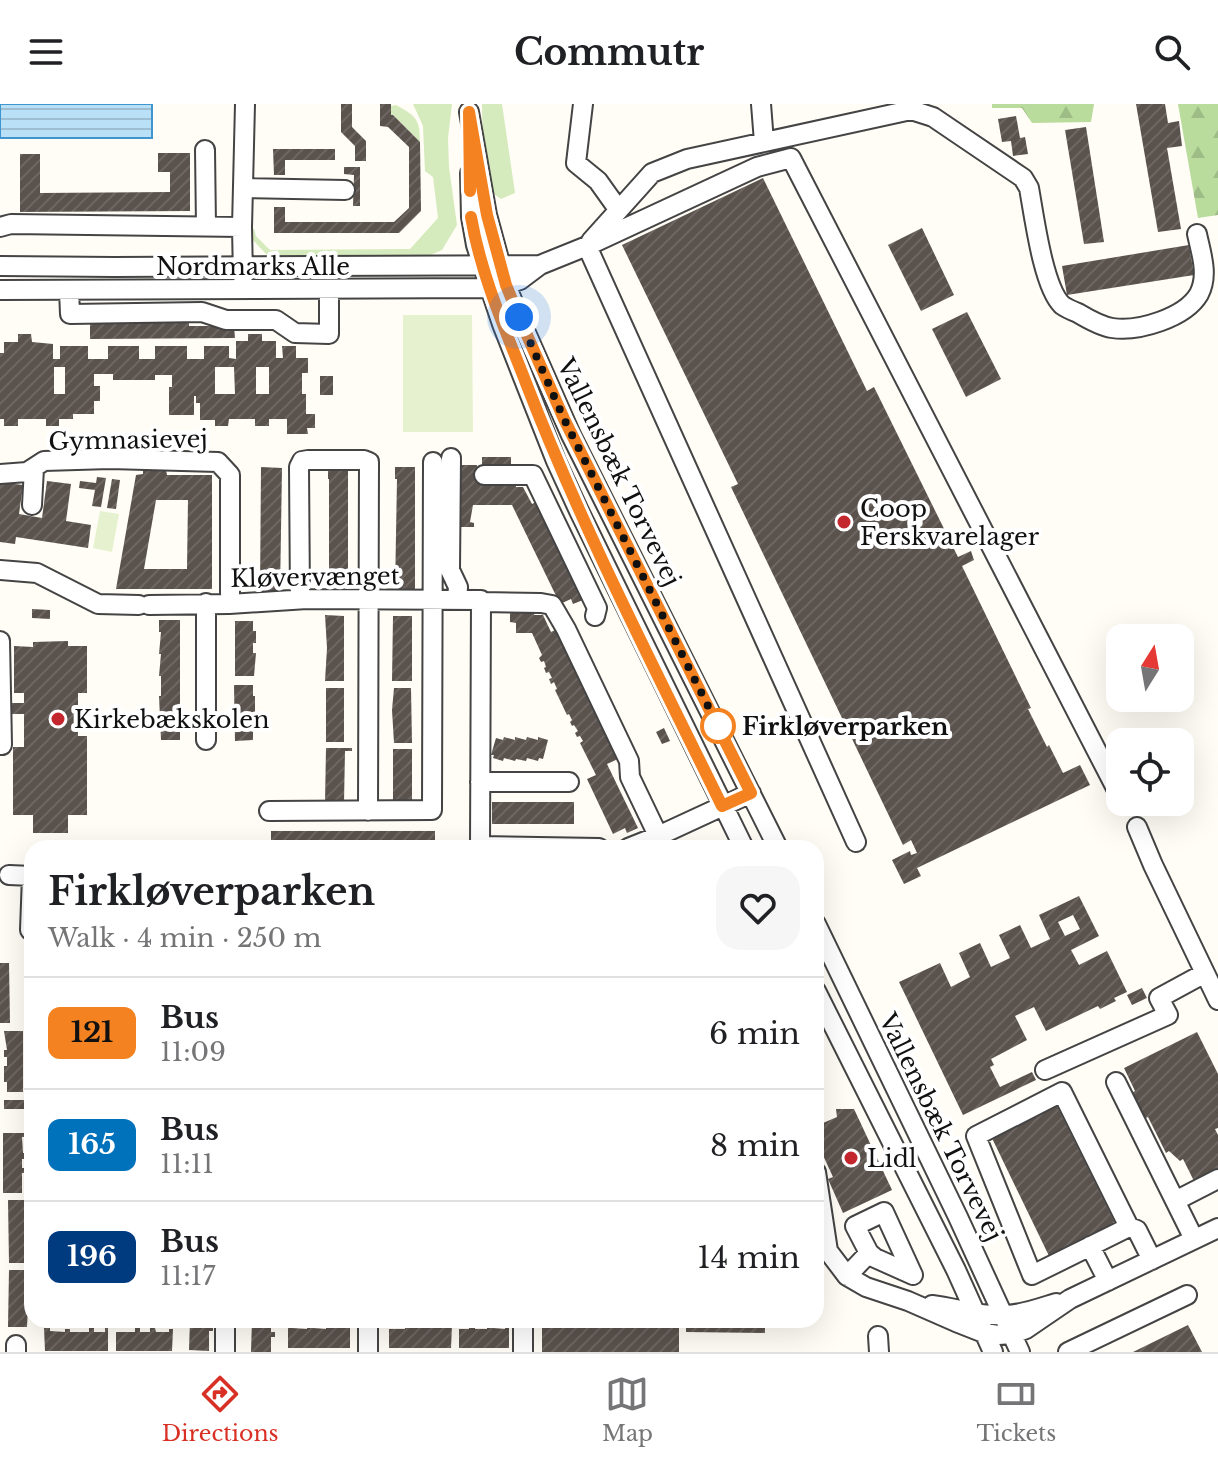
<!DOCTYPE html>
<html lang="en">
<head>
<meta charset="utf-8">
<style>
	body { margin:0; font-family:"Libre Baskerville",serif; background:#f6f6f6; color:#202124; height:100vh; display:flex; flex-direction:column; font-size:30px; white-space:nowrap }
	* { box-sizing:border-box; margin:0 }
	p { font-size:26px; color:#757577 }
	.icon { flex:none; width:44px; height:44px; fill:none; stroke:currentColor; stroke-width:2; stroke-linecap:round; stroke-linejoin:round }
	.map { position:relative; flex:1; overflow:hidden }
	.side { position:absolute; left:24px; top:736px; width:800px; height:488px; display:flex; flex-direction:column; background:#fff; border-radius:24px; box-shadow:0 8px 32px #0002 }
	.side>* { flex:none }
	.badge { padding:0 16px; border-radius:12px; font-size:28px; line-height:52px }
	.needle { width:52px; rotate:11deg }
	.controls { position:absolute; left:1106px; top:520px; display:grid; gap:16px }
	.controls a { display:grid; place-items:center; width:88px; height:88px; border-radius:16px; background:#fff; box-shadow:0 8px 32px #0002; font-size:40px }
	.you { position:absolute; width:40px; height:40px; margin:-20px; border:6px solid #fff; border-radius:50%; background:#1a73e8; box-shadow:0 0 0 12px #1a73e833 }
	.map>.badge { position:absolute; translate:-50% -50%; box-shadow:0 0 0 4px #fff }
	.round { display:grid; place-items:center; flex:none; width:84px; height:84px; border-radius:24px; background:#f6f6f6 }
	.overview { display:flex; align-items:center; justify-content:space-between; height:136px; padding:0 24px }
	h1 { font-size:38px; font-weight:800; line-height:60px }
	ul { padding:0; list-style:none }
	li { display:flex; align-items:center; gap:24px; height:112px; padding:0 24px; border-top:2px solid #e0e0e0 }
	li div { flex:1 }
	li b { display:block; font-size:30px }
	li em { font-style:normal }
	li .badge { min-width:88px; font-weight:700; text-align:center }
	header { display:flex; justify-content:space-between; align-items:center; height:104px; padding:0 24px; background:#fff; font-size:36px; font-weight:800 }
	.tab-bar { display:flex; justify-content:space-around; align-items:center; height:112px; border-top:2px solid #e0e0e0; background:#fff; font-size:22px; color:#757577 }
	.tab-bar a { display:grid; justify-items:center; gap:4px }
	.tab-bar .current { color:#d93025 }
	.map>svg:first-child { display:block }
</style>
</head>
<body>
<header><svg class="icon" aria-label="menu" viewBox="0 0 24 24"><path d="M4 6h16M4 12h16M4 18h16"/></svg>Commutr<svg class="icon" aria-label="search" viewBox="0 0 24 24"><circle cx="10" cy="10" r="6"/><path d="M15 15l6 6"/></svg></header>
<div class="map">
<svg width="1218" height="1248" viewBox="0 0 1218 1248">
	<defs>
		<pattern id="forest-firs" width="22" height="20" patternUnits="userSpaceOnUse" patternTransform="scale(2)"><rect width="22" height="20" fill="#b9dc9c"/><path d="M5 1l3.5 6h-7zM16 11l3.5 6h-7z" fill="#9ebc85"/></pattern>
		<pattern id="water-rules" width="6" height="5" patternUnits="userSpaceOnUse" patternTransform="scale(2)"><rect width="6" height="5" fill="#b9e0f7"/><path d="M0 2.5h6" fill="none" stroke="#9ebfd3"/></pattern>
		<pattern id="building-hatch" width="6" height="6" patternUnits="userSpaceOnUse" patternTransform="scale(2)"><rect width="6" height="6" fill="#5a524d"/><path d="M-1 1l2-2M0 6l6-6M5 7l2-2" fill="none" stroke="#6d6662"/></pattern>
	</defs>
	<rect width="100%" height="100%" fill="#fffdf5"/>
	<path fill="#d5ebbd" d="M413,0H452L448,34L449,63L457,121L442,146L428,152H268L251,134V125H254L256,132L270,146L410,145L438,114L433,73L425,67L423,22Z
		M482,0H502L515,89L501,95L491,88C485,59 482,30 482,0Z
		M396,1C416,12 420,15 420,38L393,11H391V2Z"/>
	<path fill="url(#forest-firs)" d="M992,0H1094L1091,18L1032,19L1022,4H992Z
		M1178,0H1218V111L1198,114Z"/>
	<path fill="#e6f2cf" d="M403,211H472L473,328H403Z
		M100,407L119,410L112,448L93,444Z"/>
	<path fill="url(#water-rules)" stroke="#3f96cf" stroke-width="2" d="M0,0H152V34H0Z"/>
	<path fill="url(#building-hatch)" fill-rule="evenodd" d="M341,0H352V23L366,37V57H355V42L341,28Z
		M380,0H391V11H393L420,38L421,107L399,129H274V103H285V118H394L409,104V43L388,23L380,22Z
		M1136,0H1165L1168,19L1179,17L1182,42L1167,44L1181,125L1158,128Z
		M1016,12L1020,34L1025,33L1028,50L1013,52L1011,37L1002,38L998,15Z
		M1086,23L1104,138L1084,140L1065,26Z
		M273,45H335V56H285V71H274Z
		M158,49H190V107L20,108V50H40V89L170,88V68H158Z
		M344,63H360V102H353L354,71L344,70Z
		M763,74L867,287L874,283L958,453L971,447L974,456L962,462L1031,604L1028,605L1047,643L1049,641L1063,669L1080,661L1090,681L917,764L921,772L904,780L892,756L910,747L911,751L917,749L911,736L903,741L731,383L738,380L622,141Z
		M922,124L954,191L921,207L888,141Z
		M1189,141L1194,171L1067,191L1062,162Z
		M967,208L1001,275L966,293L932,225Z
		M152,212H189V222H234L235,234L90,235V215H124V219H152Z
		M18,230H31L32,238L53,240V255H60V242H88V255H108V242H139V255H155V242H187V255H204V242H229V254L236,255V237H248V230H262V237H276V254H283L282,242H296V254H308V269H302V290H306V310H315V324H307L308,330H287V315H269V322H255V315H229L228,322H215V316H200V299H196V292H194V311H169V283H172V271H155V276H113V270H94V282H100V297H94V310H73V315H59V322H46V315H18V322H4V315H0V249H4V238H18ZM54,263H65V290H54ZM215,263H234L235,290H215ZM256,263H269V290H256Z
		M320,272H333V291H320Z
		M482,353H511V365H482Z
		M143,361H159V366H166L167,371H212V485H116L136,371L143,370ZM156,396H188L187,465H144Z
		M454,361H477V375L474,376L515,377L516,383H523L532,400L538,397L583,496L573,500L571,495L560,500L512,401H473L470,418L474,419V423H461V421L454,420Z
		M261,363L282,364L280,489H260Z
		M328,363H348V486H328V474L329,473V375H328Z
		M395,363H415V486H395L397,375H395Z
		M97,373L106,374L101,403L92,402L95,386L79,384L80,377L96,379Z
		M112,375L120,376L116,405L107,404Z
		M47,377L71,380L66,417L91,421L88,444L16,433L15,440L0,438V378L23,381L19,410L42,414Z
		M32,505L50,506V515L32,514Z
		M510,507H535L534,511H543L551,528L555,526L618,655L607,660L638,724L627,729L625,724L613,730L587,675L596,671L580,639L583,637L580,632L577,633L575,629L578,627L574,621L572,622L570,618L572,616L569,610L567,611L555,586L557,585L554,578L551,580L549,575L552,574L549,568L546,569L544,564L546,563L544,557L541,558L539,554L542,551L532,529H516V519L510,518Z
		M325,511L344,512V577H325L327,544Z
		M393,512H412V577H392Z
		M159,516H180V636H161L159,592H161V572H159L161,550H159L161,528H159Z
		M235,517H253V527H256V539H253V549H256L254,572H235Z
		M68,537V542H87V589H78V632H87V711H68V729H33V711H13V643H24V610H12V599H24V589H14V542L33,543V538Z
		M234,581H253V592H255V615H253V636L235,637Z
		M326,584H344V638H326Z
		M394,584H411L412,639H394L392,606Z
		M664,624L670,637L662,640L656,628Z
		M504,633L515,636V633L526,636L527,633L538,636V633L548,636L543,655L539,654L538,657L527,654L526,657L516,655L515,657L504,654L503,657L493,654L494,651H491L496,634L503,636Z
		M326,644H352V647H345L344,699H325Z
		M393,645H412V699H393Z
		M492,698H574V720H492Z
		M271,727H435V744H271Z
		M1079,792L1099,832L1071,846L1079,861L1107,847L1127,888L1114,894L1116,897L1100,905L1098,902L1046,927L1034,903L1015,912L1027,936L991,955L994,961L990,963L1000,983L1032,968L1036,976L963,1011L899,878L940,859L951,883L970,873L959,849L980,839L991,863L1010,854L999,831L1020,821L1031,844L1050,835L1039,811ZM1073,811L1080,825L1065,832L1058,818Z
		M0,859H9L10,919H0Z
		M1142,884L1147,894L1132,901L1127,891Z
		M25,890H32V911H25Z
		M4,927H23V988H7V978H4V962H7V953H4V946H7Z
		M1197,928L1218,970V1024L1215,1025L1218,1031V1065L1194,1077L1183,1055L1180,1057L1169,1047L1166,1049L1148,1013L1140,1017L1127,992L1135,987L1124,964Z
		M4,996H32V1005H4Z
		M1054,996L1116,1121L1050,1154L989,1028Z
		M836,1005H854L892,1086L843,1109L828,1075L833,1073L816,1036V1022L837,1013Z
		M3,1029H26V1033H22L23,1049H26L25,1055H22V1064H26V1069H22V1089H3Z
		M8,1096H31V1100H28V1116H32V1121H28V1137H31V1142H28V1159H9Z
		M27,1165H31V1170H28V1183H32V1188H28V1198H32V1203H28L27,1223H8L9,1166H27Z
		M190,1216H209V1222H213V1227H209V1247L189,1246Z
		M252,1216H275L274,1220H271V1228H275V1233H271V1248H251Z
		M686,1216H765V1229L686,1228Z
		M542,1220H679V1248H542Z
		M288,1221H292V1224L307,1225V1221H313V1224L326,1225V1221H331V1224H350V1244H288Z
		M405,1221H411V1224H427L426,1221H432V1224H447V1221H452L451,1244H389V1225H405Z
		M469,1221H475V1225H487V1221H493V1224L505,1225V1221H509V1244H459V1225H469Z
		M1188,1221L1202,1248H1133Z
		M44,1224H50V1227L65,1228V1225H70V1228H89V1224H94V1228H105V1224H108V1247H45Z
		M135,1224H140V1228H150V1224H155L156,1228H169V1225H173L172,1247H116V1228H135Z"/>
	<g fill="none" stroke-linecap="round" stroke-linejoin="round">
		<defs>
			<path id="minor" d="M583,0L576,59L598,77L618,105
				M761,0L764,38
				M469,8L487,111L506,181L519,213L571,331L778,744
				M205,46L206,122
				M470,69L471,113L476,141L490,184L502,220L556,357L579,407L744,744
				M243,84L345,86
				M0,123L11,120L242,123
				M591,137L652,69L687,55L911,6L933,13L1023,74L1029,84C1034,111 1043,183 1062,201C1066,204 1073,207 1078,209C1088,215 1100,222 1112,224C1138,228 1185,214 1199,190C1209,171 1201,149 1197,130
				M587,142L856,738
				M0,162L114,163L540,161
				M243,173L242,123L245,0
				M0,186L490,184L506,181L520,176L540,161L587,142L757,63L791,54L1120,692
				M69,186L70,210L202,208L226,216H276L295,229L329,230V185
				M451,354L450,466L458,483L457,496
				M0,370L27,368L44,357L110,355L218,358L230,371V490
				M484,371H533L597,504L595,512
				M32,401L34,364
				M0,466L37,469L98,500L139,501
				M300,495L299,363L302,357L308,356H364L369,358L368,707
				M481,498L541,499L552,501L566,525L629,657L630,673L664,744
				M206,499V636
				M149,501L229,500L307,495L481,496L480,744
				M0,537L2,641H0
				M480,678H569
				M269,707L432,706L433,358
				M1137,723L1153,761L1218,896
				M480,742L599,744
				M628,744L658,732L751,689
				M9,771L32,772
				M816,820L958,1113L1020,1248
				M30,826L32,772
				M816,887L956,1166L993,1248
				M1045,966L1168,911L1159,894L1205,869
				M1116,978L1194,1135
				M1062,988L1129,1123L1032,1171L976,1032Z
				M816,1068L828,1147L847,1172L866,1183L908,1197L956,1218L984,1229L998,1231L1013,1230L1026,1225L1070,1195L1218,1124
				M1175,1097L1218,1075
				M1129,1123L1137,1126L1152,1156
				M1090,1142L1108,1177
				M869,1149L875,1154L913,1171
				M847,1172L869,1149L855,1122L884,1108L913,1171
				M932,1201C957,1204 982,1213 1007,1211C1024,1210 1040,1204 1056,1199
				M878,1232L879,1248
				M16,1248V1241
				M225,1248V1216
				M368,1248V1216
				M523,1248V1216
				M1068,1248L1187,1191"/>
		</defs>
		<use href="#minor" stroke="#444" stroke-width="22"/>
		<use href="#minor" stroke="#fff" stroke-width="18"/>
	</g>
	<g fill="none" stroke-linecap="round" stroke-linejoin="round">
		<defs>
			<path id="line" d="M470,87L469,8L487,111L506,181L519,213L564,315L751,689L722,702C654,563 582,424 526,279C505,225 481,171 471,113"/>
		</defs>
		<use href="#line" stroke="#fff" stroke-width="18"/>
		<use href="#line" stroke="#f58220" stroke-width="12"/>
		<path stroke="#111" stroke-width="8" stroke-dasharray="0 14.4" d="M519,213L564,315L718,622"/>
	</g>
	<g fill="#c4262e" stroke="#fff" stroke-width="3">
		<circle cx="844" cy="418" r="8"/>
		<circle cx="58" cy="615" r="8"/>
		<circle cx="851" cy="1054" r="8"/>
	</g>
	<circle fill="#fff" stroke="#f58220" stroke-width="4" cx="718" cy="622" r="16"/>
	<g text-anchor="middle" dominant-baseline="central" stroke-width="8" stroke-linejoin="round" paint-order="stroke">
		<g font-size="24" fill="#111" stroke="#fff">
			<text x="253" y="162">Nordmarks Alle</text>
			<text transform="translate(128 336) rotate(-1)">Gymnasievej</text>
			<text transform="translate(619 368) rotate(64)">Vallensbæk Torvevej</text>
			<text transform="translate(315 473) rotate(-1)">Kløvervænget</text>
			<text transform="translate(941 1023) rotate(64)">Vallensbæk Torvevej</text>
		</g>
		<g font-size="24" fill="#111" stroke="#fff" text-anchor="start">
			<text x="860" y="404">Coop<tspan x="860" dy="28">Ferskvarelager</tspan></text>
			<text x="74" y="615">Kirkebækskolen</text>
			<text x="867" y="1054">Lidl</text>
		</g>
		<g font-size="24" font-weight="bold" fill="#111" stroke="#fff" text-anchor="start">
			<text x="742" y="622">Firkløverparken</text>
		</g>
	</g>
</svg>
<div class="controls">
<a><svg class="needle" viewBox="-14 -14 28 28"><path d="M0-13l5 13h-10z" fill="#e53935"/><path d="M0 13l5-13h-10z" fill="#757577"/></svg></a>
<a><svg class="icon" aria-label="locate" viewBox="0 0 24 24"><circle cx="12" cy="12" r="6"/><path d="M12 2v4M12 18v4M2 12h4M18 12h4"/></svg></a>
</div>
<div class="you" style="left:519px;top:213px"></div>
<section class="side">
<div class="overview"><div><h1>Firkløverparken</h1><p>Walk · 4 min · 250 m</p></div><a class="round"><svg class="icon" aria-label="heart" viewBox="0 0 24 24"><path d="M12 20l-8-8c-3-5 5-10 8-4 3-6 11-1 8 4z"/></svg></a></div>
<ul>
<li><span class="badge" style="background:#f58220;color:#111">121</span><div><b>Bus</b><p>11:09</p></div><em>6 min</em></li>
<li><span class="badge" style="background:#0072bc;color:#fff">165</span><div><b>Bus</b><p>11:11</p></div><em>8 min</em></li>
<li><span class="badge" style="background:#003b80;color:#fff">196</span><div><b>Bus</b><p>11:17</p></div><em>14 min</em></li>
</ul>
</section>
</div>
<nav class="tab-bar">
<a class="current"><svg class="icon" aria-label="directions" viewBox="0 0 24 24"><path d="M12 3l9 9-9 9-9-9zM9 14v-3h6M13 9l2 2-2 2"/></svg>Directions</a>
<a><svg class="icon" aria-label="map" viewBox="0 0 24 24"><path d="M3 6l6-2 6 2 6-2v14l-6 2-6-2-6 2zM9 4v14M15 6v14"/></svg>Map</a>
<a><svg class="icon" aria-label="tickets" viewBox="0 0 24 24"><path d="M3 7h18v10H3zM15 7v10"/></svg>Tickets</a>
</nav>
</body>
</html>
